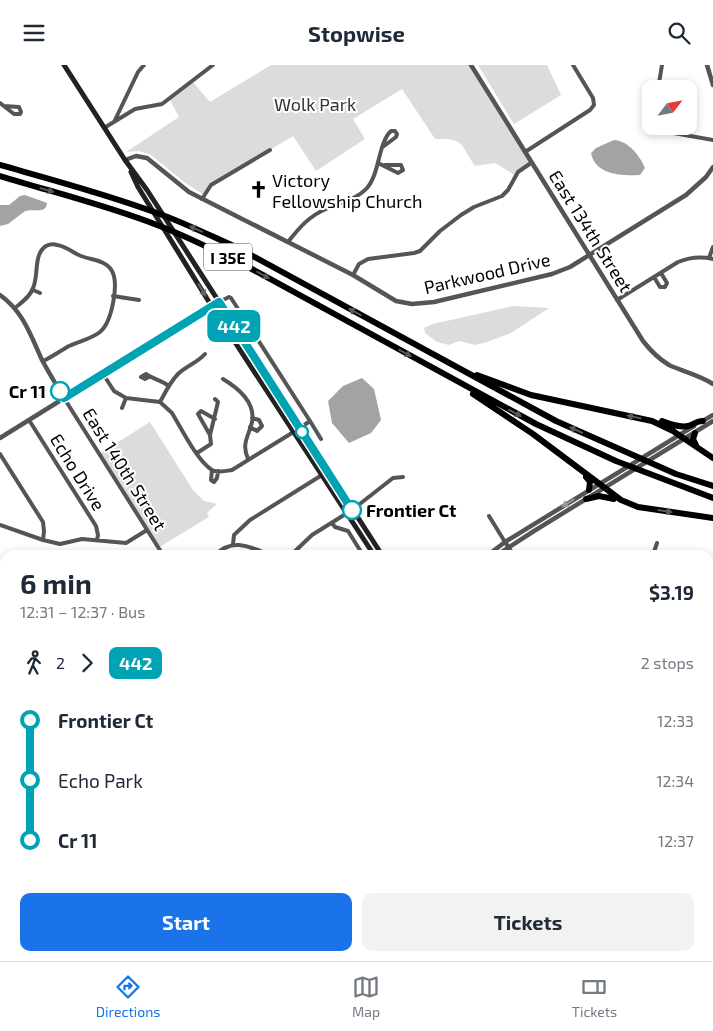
<!DOCTYPE html>
<html lang="en">
<head>
<meta charset="utf-8">
<style>
	body { margin:0; font-family:"Exo 2",sans-serif; background:#f2f2f3; color:#1f2937; height:100vh; display:flex; flex-direction:column; font-size:19px; white-space:nowrap }
	* { box-sizing:border-box; margin:0 }
	p { font-size:16px; color:#747a83 }
	.icon { flex:none; width:28px; height:28px; fill:none; stroke:currentColor; stroke-width:2; stroke-linecap:round; stroke-linejoin:round }
	.map { position:relative; flex:1; overflow:hidden }
	.details { position:absolute; left:0px; top:485px; width:714px; height:411px; display:flex; flex-direction:column; background:#fff; border-radius:15px 15px 0 0; box-shadow:0 2px 8px #0003 }
	.details>* { flex:none }
	.badge { padding:0 10px; border-radius:8px; font-size:18px; line-height:32px }
	.needle { width:32px; rotate:58deg }
	.buttons { position:absolute; left:642px; top:15px; display:grid; gap:10px }
	.buttons a { display:grid; place-items:center; width:55px; height:55px; border-radius:10px; background:#fff; box-shadow:0 2px 8px #0003; font-size:25px }
	.map>.badge { position:absolute; translate:-50% -50%; box-shadow:0 0 0 2px #fff }
	.legs { display:flex; align-items:center; gap:8px; height:55px; padding:0 20px; font-size:16px }
	.legs p { margin-inline-start:auto }
	.overview { display:flex; align-items:center; justify-content:space-between; height:85px; padding:0 20px }
	h1 { font-size:28px; font-weight:700; line-height:38px }
	.primary-button { display:flex; gap:10px; margin-top:auto; padding:10px 20px }
	.primary-button a { flex:1; height:58px; border-radius:10px; background:#1a73e8; color:#fff; font-size:20px; font-weight:700; line-height:58px; text-align:center }
	.primary-button a+a { background:#f2f2f3; color:#1f2937 }
	ul { padding:0 20px; list-style:none }
	li { display:flex; align-items:center; gap:18px; height:60px; font-size:19px }
	li i { display:grid; place-items:center; width:8px; height:100%; margin:0 6px; background:currentColor }
	li i::after { content:''; width:12px; height:12px; margin:-6px; border:4px solid; border-radius:50%; background:#fff }
	li p { margin-inline-start:auto }
	li:first-child i { background:linear-gradient(#0000 50%,currentColor 0) }
	li:last-child i { background:linear-gradient(currentColor 50%,#0000 0) }
	header { display:flex; justify-content:space-between; align-items:center; height:65px; padding:0 20px; background:#fff; font-size:22px; font-weight:700 }
	.dock { display:flex; justify-content:space-around; align-items:center; height:70px; border-top:1px solid #e0e1e3; background:#fff; font-size:14px; color:#747a83 }
	.dock a { display:grid; justify-items:center; gap:2px }
	.dock .active { color:#1a73e8 }
	.map>svg:first-child { display:block }
</style>
</head>
<body>
<header><svg class="icon" aria-label="menu" viewBox="0 0 24 24"><path d="M4 6h16M4 12h16M4 18h16"/></svg>Stopwise<svg class="icon" aria-label="search" viewBox="0 0 24 24"><circle cx="10" cy="10" r="6"/><path d="M15 15l6 6"/></svg></header>
<div class="map">
<svg width="713" height="896" viewBox="0 0 713 896">
	<rect width="100%" height="100%" fill="#fff"/>
	<path fill="#dcdcdc" d="M271,0H471L531,98L516,111L495,98L475,101C460,79 465,73 435,74L402,24L353,54L365,74L316,106L293,71L212,120L204,130L184,117L151,90L139,86L126,87L179,52L170,35L192,16L210,37Z
		M478,0H547L561,30L514,59Z
		M513,241L549,243L511,268L487,277L475,280L459,276L449,280L437,277L425,268L424,263L433,259Z
		M150,357L193,425L204,436L215,438L216,440L207,448L209,452L158,483L99,389Z
		M0,571L5,572V849L0,852Z"/>
	<path fill="#a3a3a3" d="M614,75C629,76 640,91 645,103L640,110C622,111 595,110 591,88L596,83Z
		M25,130L47,138C46,150 33,143 25,146L8,159L0,161V140H9L20,131Z
		M362,313L374,324L381,355L371,368L349,378L332,358L328,336L343,321Z
		M0,535L5,536V572L0,571Z
		M0,717L5,724V751L0,756Z
		M5,882V891H155L152,896H0V884Z"/>
	<g fill="none" stroke-linecap="round" stroke-linejoin="round">
		<path stroke="#555" stroke-width="4" d="M658,24L662,0
			M0,38L14,49H20L21,47L19,42L4,41
			M115,55L138,7L144,0
			M659,61L668,67L713,75
			M104,63L135,44L162,39L213,0
			M525,87L590,45L594,40L593,33L573,0
			M378,98L398,108L403,105L401,100H385
			M202,134L211,120L270,85
			M288,177C299,163 309,151 326,144C340,138 357,134 367,123C380,108 378,78 391,66H395L397,69L396,72L384,81
			M709,193L713,182
			M353,210L359,199L368,194L414,188L420,186L440,166L461,150L474,142L502,131L508,125L518,107L531,98
			M654,212L660,222H665L667,218L661,208
			M33,225L40,228
			M113,231L139,235
			M617,235L678,197C690,192 700,191 713,194
			M15,243C22,237 30,232 33,223C39,211 33,189 46,181C50,179 54,179 57,180C66,181 73,188 81,191C91,195 106,195 112,206C119,219 112,257 100,267C91,274 80,276 69,281C60,286 52,292 43,296
			M103,309L114,326L126,333L160,337L172,348C181,363 198,397 212,405C218,408 226,406 232,405L300,363L310,356L231,233L229,232L219,237
			M149,312L145,314L141,312L146,309C153,314 161,315 169,321
			M223,314C238,323 256,337 252,357C249,371 241,378 248,394
			M64,333L163,490
			M160,337C165,328 170,317 178,309C186,301 197,298 205,289
			M122,343L126,333
			M29,355L96,461L98,470L97,475
			M310,356L321,374
			M250,362L257,366L262,361L259,355L252,353
			M210,370L218,337L215,334
			M197,388L211,379L210,370L198,349L201,346L215,354
			M0,389L43,457L44,466L43,475
			M212,405L211,415L214,417L217,413L218,406
			M489,451L505,477
			M332,458L335,462L348,466L363,490
			M0,460L43,475L60,479L82,474L126,478L147,465
			M233,479L234,470L250,455L322,410
			M215,490C233,472 250,482 270,490
			M291,490L312,470L352,445L393,413L403,412
			M653,490L657,478
			M0,510L5,511
			M709,525L713,515
			M709,662L713,661
			M709,823L713,822
			M266,891L267,896
			M327,891V896
			M494,891L497,896
			M588,891L591,896
			M209,896L212,891
			M405,896V891"/>
		<path stroke="#555" stroke-width="4.5" d="M471,0L643,276C650,285 659,294 669,300C684,307 699,310 713,319
			M707,0L713,20
			M125,95L136,91L147,93L189,127L353,210L396,236L412,239L434,237L552,209L570,202L686,130L706,112L713,102
			M0,230C23,246 31,271 42,295C49,308 57,321 64,333
			M701,357L713,350
			M0,373L219,237
			M507,480L513,490
			M488,490L505,477L694,361
			M497,490L534,466L713,356
			M709,698L713,705
			M709,770L713,767
			M355,896V891
			M505,896L513,891"/>
		<path stroke="#222" stroke-width="5" d="M64,0L125,95L147,125L382,490
			M131,107L138,122L214,245L374,490
			M709,857L713,863
			M709,865L713,871"/>
		<path stroke="#000" stroke-width="6" d="M0,100C53,115 106,129 157,148C185,158 211,171 238,183L556,356L676,409L713,421
			M0,111C52,127 106,140 157,160C189,172 220,188 250,203L536,359L616,396L713,433
			M477,310L531,330L652,356L673,366L713,393
			M473,329L533,369L621,435L638,442L713,453
			M662,356C670,359 679,363 688,361C694,360 697,355 703,356
			M695,368L693,374L696,380
			M586,412L590,417L589,425
			M586,434L599,431L614,434"/>
	</g>
	<defs><path id="oneway-solid" d="M-6-.8H1V-3.2L6.5 0L1 3.2V.8H-6Z" transform="scale(1.25)"/></defs>
	<g fill="#595959">
		<use href="#oneway-solid" transform="translate(47 125) rotate(16)"/>
		<use href="#oneway-solid" transform="translate(196 164) rotate(-156)"/>
		<use href="#oneway-solid" transform="translate(263 210) rotate(29)"/>
		<use href="#oneway-solid" transform="translate(355 247) rotate(-151)"/>
		<use href="#oneway-solid" transform="translate(405 288) rotate(29)"/>
		<use href="#oneway-solid" transform="translate(515 348) rotate(28)"/>
		<use href="#oneway-solid" transform="translate(634 352) rotate(-168)"/>
		<use href="#oneway-solid" transform="translate(576 365) rotate(-156)"/>
		<use href="#oneway-solid" transform="translate(665 446) rotate(8)"/>
	</g>
	<use fill="#646464" href="#oneway-solid" transform="translate(202 225) rotate(59)"/>
	<use fill="#999" href="#oneway-solid" transform="translate(568 438) rotate(148)"/>
	<g fill="none" stroke-linecap="round" stroke-linejoin="round">
		<defs>
			<path id="line-1" d="M60,326L64,333L219,237L352,445"/>
		</defs>
		<use href="#line-1" stroke="#fff" stroke-width="11"/>
		<use href="#line-1" stroke="#00a3b4" stroke-width="8"/>
	</g>
	<defs>
		<symbol id="church-bare" viewBox="-9 -9 18 18"><path d="M-1.2-6h2.4v3.5h3.3v2.4h-3.3V6h-2.4V-.1h-3.3v-2.4h3.3Z" fill="#000" stroke="#fff" stroke-width="2.5" paint-order="stroke"/></symbol>
	</defs>
	<g fill-rule="evenodd">
		<use href="#church-bare" x="246" y="112" width="25" height="25"/>
	</g>
	<g fill="#fff" stroke="#00a3b4" stroke-width="2.5">
		<circle cx="60" cy="326" r="9"/>
		<circle cx="302" cy="367" r="6"/>
		<circle cx="352" cy="445" r="9"/>
	</g>
	<g text-anchor="middle" dominant-baseline="central" stroke-width="4" stroke-linejoin="round" paint-order="stroke">
		<rect fill="#fff" stroke="#4c4c4c" stroke-width="1" x="204" y="178.5" width="48" height="27" rx="4"/>
		<g font-size="16" font-weight="bold" fill="#000">
			<text x="228" y="192">I 35E</text>
		</g>
		<g font-size="18" fill="#333" stroke="#fff">
			<text x="315" y="39">Wolk Park</text>
		</g>
		<g font-size="18" fill="#000" stroke="#fff" text-anchor="start">
			<text x="272" y="115">Victory<tspan x="272" dy="21">Fellowship Church</tspan></text>
		</g>
		<g font-size="18" fill="#000" stroke="#fff">
			<text transform="translate(591 166) rotate(58)">East 134th Street</text>
			<text transform="translate(487 208) rotate(-13)">Parkwood Drive</text>
			<text transform="translate(125 404) rotate(58)">East 140th Street</text>
			<text transform="translate(78 407) rotate(58)">Echo Drive</text>
		</g>
		<g font-size="18" font-weight="bold" fill="#000" stroke="#fff" text-anchor="end">
			<text x="46" y="326">Cr 11</text>
			<text x="366" y="445" text-anchor="start">Frontier Ct</text>
		</g>
	</g>
</svg>
<div class="buttons">
<a><svg class="needle" viewBox="-14 -14 28 28"><path d="M0-13l5 13h-10z" fill="#e53935"/><path d="M0 13l5-13h-10z" fill="#747a83"/></svg></a>
</div>
<b class="badge" style="left:234px;top:261px;background:#00a3b4;color:#fff">442</b>
<section class="details">
<div class="overview"><div><h1>6 min</h1><p>12:31 – 12:37 · Bus</p></div><b>$3.19</b></div>
<div class="legs"><svg class="icon" aria-label="walk" viewBox="0 0 24 24"><circle cx="13" cy="4" r="2"/><path d="M13 8l-2 6 4 7M11 14l-3 7M7 12l3-4h3l4 4"/></svg>2<svg class="icon" aria-label="forward" viewBox="0 0 24 24"><path d="M9 5l7 7-7 7"/></svg><b class="badge" style="background:#00a3b4;color:#fff">442</b><p>2 stops</p></div>
<ul>
<li><i style="color:#00a3b4"></i><b>Frontier Ct</b><p>12:33</p></li>
<li><i style="color:#00a3b4"></i><span>Echo Park</span><p>12:34</p></li>
<li><i style="color:#00a3b4"></i><b>Cr 11</b><p>12:37</p></li>
</ul>
<div class="primary-button"><a>Start</a><a>Tickets</a></div>
</section>
</div>
<nav class="dock">
<a class="active"><svg class="icon" aria-label="directions" viewBox="0 0 24 24"><path d="M12 3l9 9-9 9-9-9zM9 14v-3h6M13 9l2 2-2 2"/></svg>Directions</a>
<a><svg class="icon" aria-label="map" viewBox="0 0 24 24"><path d="M3 6l6-2 6 2 6-2v14l-6 2-6-2-6 2zM9 4v14M15 6v14"/></svg>Map</a>
<a><svg class="icon" aria-label="tickets" viewBox="0 0 24 24"><path d="M3 7h18v10H3zM15 7v10"/></svg>Tickets</a>
</nav>
</body>
</html>
